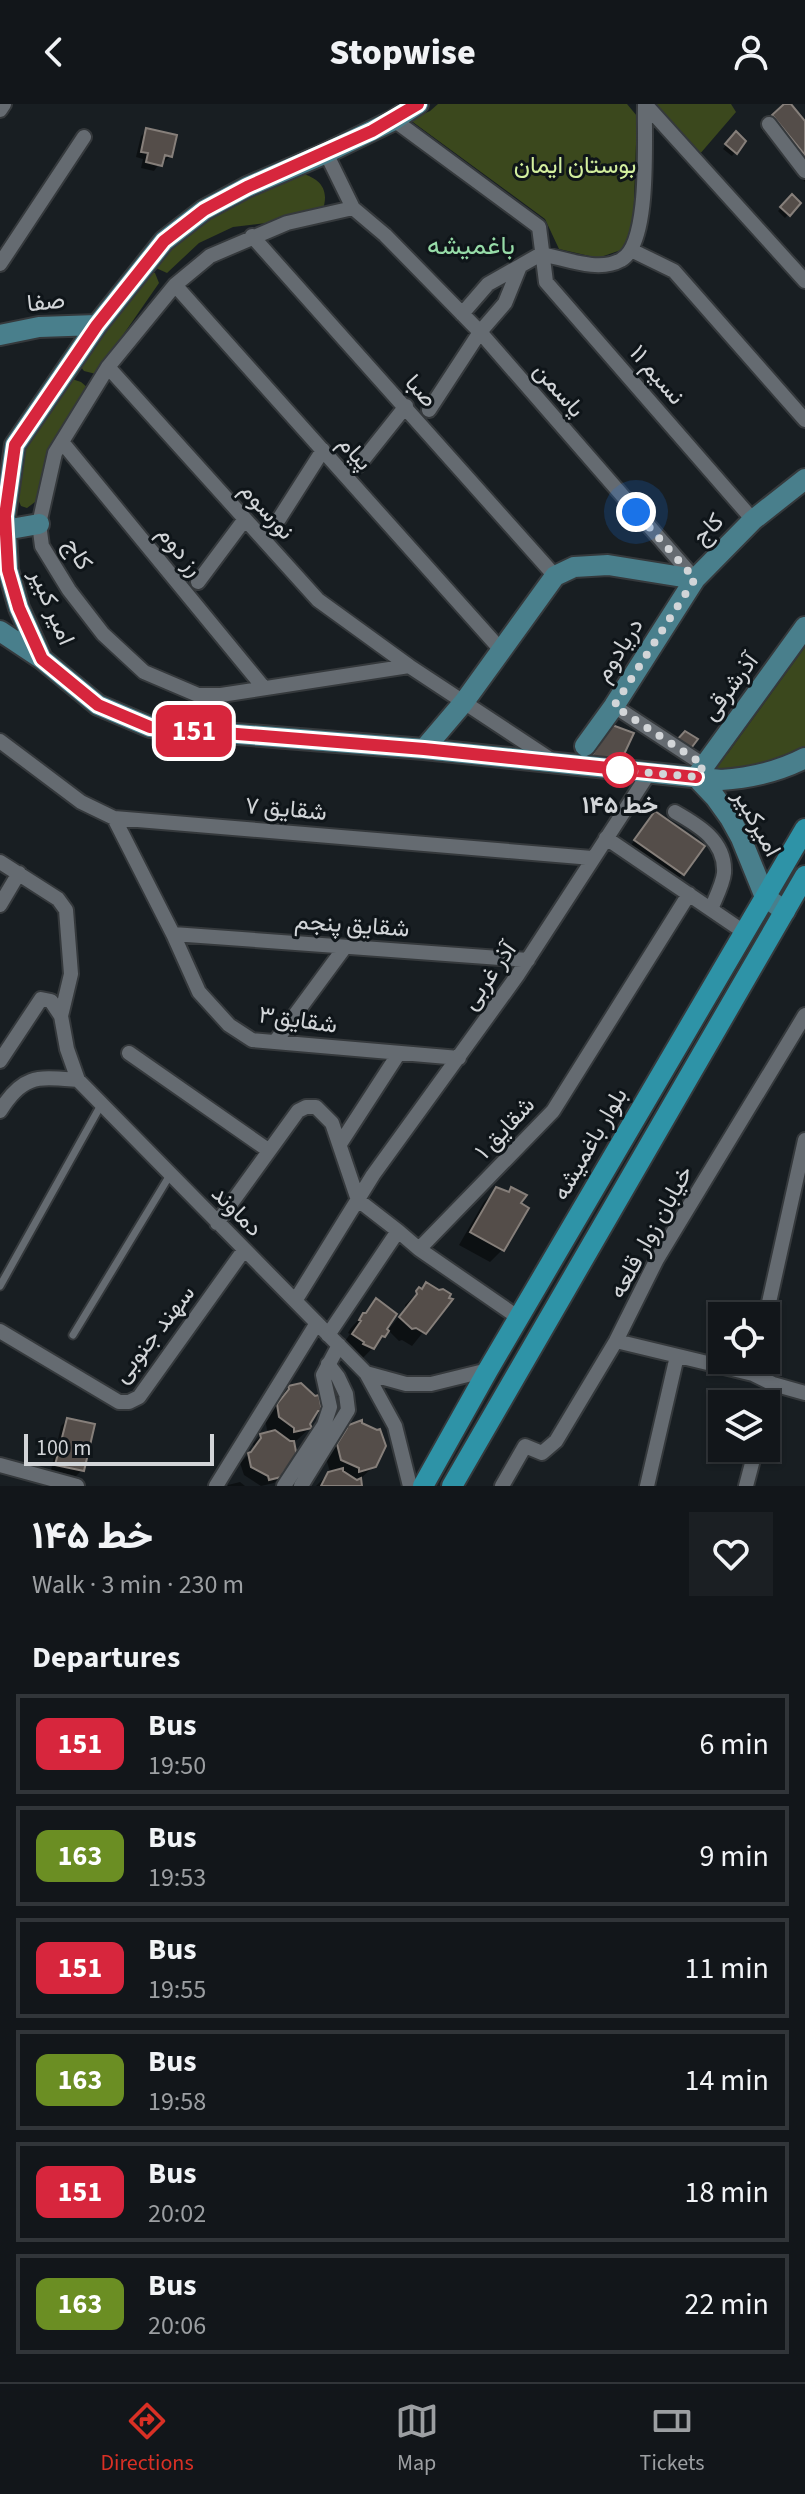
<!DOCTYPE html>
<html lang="en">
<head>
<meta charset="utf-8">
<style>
	body { margin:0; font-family:"Source Sans 3",Vazirmatn,sans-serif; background:#1b1f23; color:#f1f3f6; height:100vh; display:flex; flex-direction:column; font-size:30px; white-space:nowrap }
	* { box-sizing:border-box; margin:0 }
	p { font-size:26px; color:#9c9fa2 }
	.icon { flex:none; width:44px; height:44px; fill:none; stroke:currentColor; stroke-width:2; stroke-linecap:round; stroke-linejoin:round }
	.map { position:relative; height:1382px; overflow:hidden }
	.drawer { display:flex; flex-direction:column; background:#12161a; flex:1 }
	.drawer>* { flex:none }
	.badge { padding:0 16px; border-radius:12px; font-size:28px; line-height:52px }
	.controls { position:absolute; left:708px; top:1198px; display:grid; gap:16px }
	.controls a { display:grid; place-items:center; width:72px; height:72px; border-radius:0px; background:#12161a; box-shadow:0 2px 6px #0004,0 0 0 2px #313539; font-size:40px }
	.scale { position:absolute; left:24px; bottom:20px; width:190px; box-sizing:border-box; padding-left:8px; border:4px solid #d2d5d8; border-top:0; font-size:22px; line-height:28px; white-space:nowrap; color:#d2d5d8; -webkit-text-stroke:6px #0f1519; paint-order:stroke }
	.you { position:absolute; width:40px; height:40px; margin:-20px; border:6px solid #fff; border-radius:50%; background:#1a73e8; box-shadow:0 0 0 12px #1a73e833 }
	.map>.badge { position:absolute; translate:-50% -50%; box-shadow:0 0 0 4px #fff }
	h2 { padding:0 32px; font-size:30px; line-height:72px }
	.round { display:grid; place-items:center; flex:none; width:84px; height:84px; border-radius:0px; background:#1b1f23 }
	.head { display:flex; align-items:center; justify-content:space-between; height:136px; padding:0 32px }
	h1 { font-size:38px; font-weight:800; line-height:60px }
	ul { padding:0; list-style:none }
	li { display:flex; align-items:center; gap:24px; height:100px; margin:0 16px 12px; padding:0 16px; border:4px solid #313539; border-radius:0px }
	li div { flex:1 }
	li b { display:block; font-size:30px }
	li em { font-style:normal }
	li .badge { min-width:88px; font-weight:700; text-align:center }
	header { display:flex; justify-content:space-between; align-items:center; height:104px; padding:0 32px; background:#12161a; font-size:36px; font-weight:800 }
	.dock { display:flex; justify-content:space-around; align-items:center; height:112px; border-top:2px solid #313539; background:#12161a; font-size:22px; color:#9c9fa2 }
	.dock a { display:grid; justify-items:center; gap:4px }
	.dock .active { color:#d93025 }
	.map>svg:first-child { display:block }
</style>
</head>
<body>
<header><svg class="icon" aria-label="back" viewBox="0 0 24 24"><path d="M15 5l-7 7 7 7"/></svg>Stopwise<svg class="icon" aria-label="person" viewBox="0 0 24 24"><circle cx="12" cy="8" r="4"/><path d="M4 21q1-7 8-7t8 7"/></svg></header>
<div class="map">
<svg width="805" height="1382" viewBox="0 0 805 1382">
	<rect width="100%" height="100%" fill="#181e22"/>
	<path fill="#3b481d" d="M438,0H627L637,12L633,125L621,146L598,154L559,145L545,115L410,16L430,7Z
		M652,0H731L736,8L699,51Z
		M298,68C319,74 331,84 322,108L299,115L233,123L199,139L167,169L156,164L152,158L209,107Z
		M148,166L155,169L159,179L96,270L84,267L78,259Z
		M69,274L81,278L88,284L35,398L27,404L21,402L17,393L22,340Z
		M805,543V649L730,669L708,665L728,649Z"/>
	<path fill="#0007" d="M788,0L805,20V78L761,25Z
		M147,26L170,52L164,58L161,57L154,67L141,64L143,55L136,53L141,32Z
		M732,33L744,37L732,52L723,45Z
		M792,92L799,99L785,114L778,107Z
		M655,710L683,770L674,778L628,745Z
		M497,1085L507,1090L512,1085L502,1146L490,1158L459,1141L484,1098Z
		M427,1180L449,1196L412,1242L402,1236L399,1237L388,1226L406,1204L405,1201Z
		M376,1197L380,1231L383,1233L386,1229L384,1232L360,1257L341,1243L350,1230L348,1229L351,1224Z
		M289,1284L320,1306L308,1320L310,1324L297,1336L292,1337L282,1371L274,1379L261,1382L244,1371L240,1359L249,1350L254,1343L253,1340L261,1331L271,1329L267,1326L265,1314L277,1299V1296Z
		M67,1316L82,1366L76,1372L51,1366L61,1322Z
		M347,1324L374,1362L359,1376L360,1382H316L330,1368L326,1354L334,1336Z
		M240,1378L245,1382H228V1381Z"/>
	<path fill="#544d49" stroke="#867f7a" stroke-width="2" d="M784,0H791L805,17V51L772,11Z
		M146,24L177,31L172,53L165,51L162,62L146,58L148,49L141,48Z
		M736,27L746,37L737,50L725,40Z
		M792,90L801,99L790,112L780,103Z
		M612,621L634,629L620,659L591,653Z
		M685,627L698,635L689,647L675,638Z
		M655,707L705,742L684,771L634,736Z
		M496,1083L509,1088L511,1083L527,1091L521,1099L529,1104L504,1147L470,1128Z
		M426,1178L439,1186L443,1185L451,1190L449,1194L453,1195L426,1230L416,1224L412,1225L399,1213L417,1190L416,1187L419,1183L422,1185Z
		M376,1194L397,1210L387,1225L389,1227L385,1233L382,1232L374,1245L363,1240L364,1238L352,1230L361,1217L359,1216L363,1209H366Z
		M301,1279L315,1292L319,1291L322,1307H318L310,1320L312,1324L294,1328V1324L279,1313L277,1300L289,1285L288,1282Z
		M67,1314L95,1320L84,1367L55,1361Z
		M362,1316V1319L377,1326L380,1325L386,1342L376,1363L359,1368V1364L341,1356L337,1340L347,1324L346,1322Z
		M275,1326L290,1337H294L297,1353L294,1354L283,1369L285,1372L269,1376L268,1372L251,1363L248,1349L251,1348L261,1334L260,1330Z
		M343,1364V1367L357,1376L361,1374L362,1382H321L328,1368Z"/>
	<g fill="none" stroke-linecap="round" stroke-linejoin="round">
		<defs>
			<path id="lane" d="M0,1182L101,1001
				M73,1231L170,1071"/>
			<path id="street" d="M645,0L805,177
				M0,6L4,0
				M394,16L539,123L546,178L753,416
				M769,20L805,67
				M326,49L353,104L385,131L480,228L695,475
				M353,104L287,119L210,152L175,181L108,263L55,349L39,420L42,442L69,486L103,530L144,568L198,591H221L409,562
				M252,132L555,472
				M631,146L674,167L805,316
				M0,160L84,33
				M520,162L541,150C564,154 598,169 621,156C651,140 644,33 645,0
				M175,181L501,546
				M108,263L318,496L409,562L550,655
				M429,306L480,228L505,199L520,162L488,180L462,210
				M62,338L264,584
				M359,361L406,302
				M279,415L323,346
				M198,478L245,415
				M614,602L704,661
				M0,637L81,698L114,714L592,754
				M675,708C698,721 726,737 724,769C723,780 715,795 711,805
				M114,714L173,830L199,888L229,921L252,936L459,954
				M606,734L744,828
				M0,758L58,795L66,806L71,870L61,912L67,945L78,976L366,1269L395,1322L410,1382
				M0,801L19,769
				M173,830L528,856
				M275,938L345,843
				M129,949L268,1046
				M0,957L41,895L51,897L61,912
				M0,1007C23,970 37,973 78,976
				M340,1040L399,949
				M358,1096L398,1127
				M217,1119L298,1007L306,1003H316L332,1019L358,1096
				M419,1145L519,1214
				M295,1197L373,1071L517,872L649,669
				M766,1212L805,1036
				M0,1227L119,1298H129L139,1293L244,1146
				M328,1231L398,1127L419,1145L553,1007L689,790
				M616,1237L753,1270L773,1280L805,1289
				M366,1269L406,1280H431L488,1266
				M766,1305L773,1280
				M0,1361L77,1382
				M216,1382L317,1219
				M284,1382L324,1321L330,1303L323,1271L339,1241
				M301,1382L348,1306L346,1290L338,1273L328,1260
				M502,1382L525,1342L542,1349L556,1337L616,1237L657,1155L805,911
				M647,1382L677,1252
				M746,1382L756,1344"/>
			<path id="secondary" d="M0,231L39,223L97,221
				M5,426L39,420
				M0,527L42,555L98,601L150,623L424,645L721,676C751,674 778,668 805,654
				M42,555L19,504L8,466L5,412L15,341L97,221L164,137L204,106L247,83L326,49L394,16L418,0
				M585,642L614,602L695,475L753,416L805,375
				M424,645L464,598L555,472L574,463L608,461L695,475
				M696,673L805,523
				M696,673L715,693L730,714L741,734L765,793L785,807"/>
			<path id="primary" d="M423,1382L488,1266L805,725
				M452,1382L805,772"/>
		</defs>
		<use href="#lane" stroke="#35393c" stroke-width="11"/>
		<use href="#street" stroke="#35393c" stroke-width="18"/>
		<use href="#secondary" stroke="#35393c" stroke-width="24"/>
		<use href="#primary" stroke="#35393c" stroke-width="24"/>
		<use href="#lane" stroke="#656b71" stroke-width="7"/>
		<use href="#street" stroke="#656b71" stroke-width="14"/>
		<use href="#secondary" stroke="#497f8c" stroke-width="20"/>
		<use href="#primary" stroke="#2e93a7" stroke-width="20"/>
	</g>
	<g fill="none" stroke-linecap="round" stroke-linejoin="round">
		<defs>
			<path id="line" d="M418,0L372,27L247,83L204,106L164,137L97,221L15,341L5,412L8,466L19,504L42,555L98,601L150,623L424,645L696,673"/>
		</defs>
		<use href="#line" stroke="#fff" stroke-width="18"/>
		<use href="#line" stroke="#d7263d" stroke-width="12"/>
		<path stroke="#d2d5d8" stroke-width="8" stroke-dasharray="0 14.4" d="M620,666L696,673L704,661L614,602L695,475L636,408"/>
	</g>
	<circle fill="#fff" stroke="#d7263d" stroke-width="4" cx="620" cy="666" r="16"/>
	<g text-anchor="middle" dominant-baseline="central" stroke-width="6" stroke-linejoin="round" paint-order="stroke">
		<g font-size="24" fill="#d3ef9e" stroke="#0f1519">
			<text x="575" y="61">بوستان ایمان</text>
		</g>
		<g font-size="24" fill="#d2d5d8" stroke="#0f1519">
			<text transform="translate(46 198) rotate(-6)">صفا</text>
			<text transform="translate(657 271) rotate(49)">نسیم ۱۱</text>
			<text transform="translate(559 286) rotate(49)">یاسمن</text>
			<text transform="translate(421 287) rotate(48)">صبا</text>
			<text transform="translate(355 349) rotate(48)">پیام</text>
			<text transform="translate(267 407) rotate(48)">نورسوم</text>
			<text transform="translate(708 425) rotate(-45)">کاج</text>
			<text transform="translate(180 447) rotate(51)">رز دوم</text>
			<text transform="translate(78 450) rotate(59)">کاج</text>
			<text transform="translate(52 503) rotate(67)">امیر کبیر</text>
			<text transform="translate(619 546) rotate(-58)">دریادوم</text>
			<text transform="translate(730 583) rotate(-53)">آذرشرقی</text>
			<text transform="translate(286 705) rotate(5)">شقایق ۷</text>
			<text transform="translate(757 719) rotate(61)">امیرکبیر</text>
			<text transform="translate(352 821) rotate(4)">شقایق پنجم</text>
			<text transform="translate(489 872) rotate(-55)">آذر غربی</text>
			<text transform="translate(298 916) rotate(8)">شقایق۳</text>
			<text transform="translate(505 1024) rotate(-47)">شقایق ۱</text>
			<text transform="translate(590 1040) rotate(-60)">بلوار باغمیشه</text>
			<text transform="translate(237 1107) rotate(45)">دماوند</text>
			<text transform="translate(651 1128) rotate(-61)">خیابان زوار قلعه</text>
			<text transform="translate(154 1230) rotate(-52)">سهند جنوبی</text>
		</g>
		<g font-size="24" font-weight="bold" fill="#d2d5d8" stroke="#0f1519">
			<text x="620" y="701">خط ۱۴۵</text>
		</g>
		<g font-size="26" fill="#97dca8" stroke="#0f1519">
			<text x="471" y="141">باغمیشه</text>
		</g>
	</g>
</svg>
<div class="controls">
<a><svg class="icon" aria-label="locate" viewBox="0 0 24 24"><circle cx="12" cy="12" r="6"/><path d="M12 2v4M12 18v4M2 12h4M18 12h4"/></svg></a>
<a><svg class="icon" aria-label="layers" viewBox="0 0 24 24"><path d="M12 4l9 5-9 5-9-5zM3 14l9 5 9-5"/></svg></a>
</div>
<div class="scale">100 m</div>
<div class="you" style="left:636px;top:408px"></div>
<b class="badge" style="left:194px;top:627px;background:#d7263d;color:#fff">151</b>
</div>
<section class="drawer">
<div class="head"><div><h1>خط ۱۴۵</h1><p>Walk · 3 min · 230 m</p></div><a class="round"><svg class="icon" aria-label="heart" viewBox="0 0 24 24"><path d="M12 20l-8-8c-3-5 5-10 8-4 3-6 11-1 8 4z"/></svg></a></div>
<h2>Departures</h2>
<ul>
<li><span class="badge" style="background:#d7263d;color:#fff">151</span><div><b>Bus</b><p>19:50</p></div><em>6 min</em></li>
<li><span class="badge" style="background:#6b8e23;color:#fff">163</span><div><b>Bus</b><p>19:53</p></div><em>9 min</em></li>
<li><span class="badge" style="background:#d7263d;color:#fff">151</span><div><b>Bus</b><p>19:55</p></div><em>11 min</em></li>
<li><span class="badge" style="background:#6b8e23;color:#fff">163</span><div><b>Bus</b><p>19:58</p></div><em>14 min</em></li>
<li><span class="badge" style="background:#d7263d;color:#fff">151</span><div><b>Bus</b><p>20:02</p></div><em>18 min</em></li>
<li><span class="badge" style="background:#6b8e23;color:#fff">163</span><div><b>Bus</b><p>20:06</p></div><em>22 min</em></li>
</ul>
</section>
<nav class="dock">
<a class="active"><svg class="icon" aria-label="directions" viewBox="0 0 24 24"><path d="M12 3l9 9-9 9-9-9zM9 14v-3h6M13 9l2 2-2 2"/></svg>Directions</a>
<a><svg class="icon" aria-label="map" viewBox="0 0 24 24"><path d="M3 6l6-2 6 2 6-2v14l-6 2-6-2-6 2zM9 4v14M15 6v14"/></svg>Map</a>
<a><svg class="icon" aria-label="tickets" viewBox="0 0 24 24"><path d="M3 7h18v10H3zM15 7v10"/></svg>Tickets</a>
</nav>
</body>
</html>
